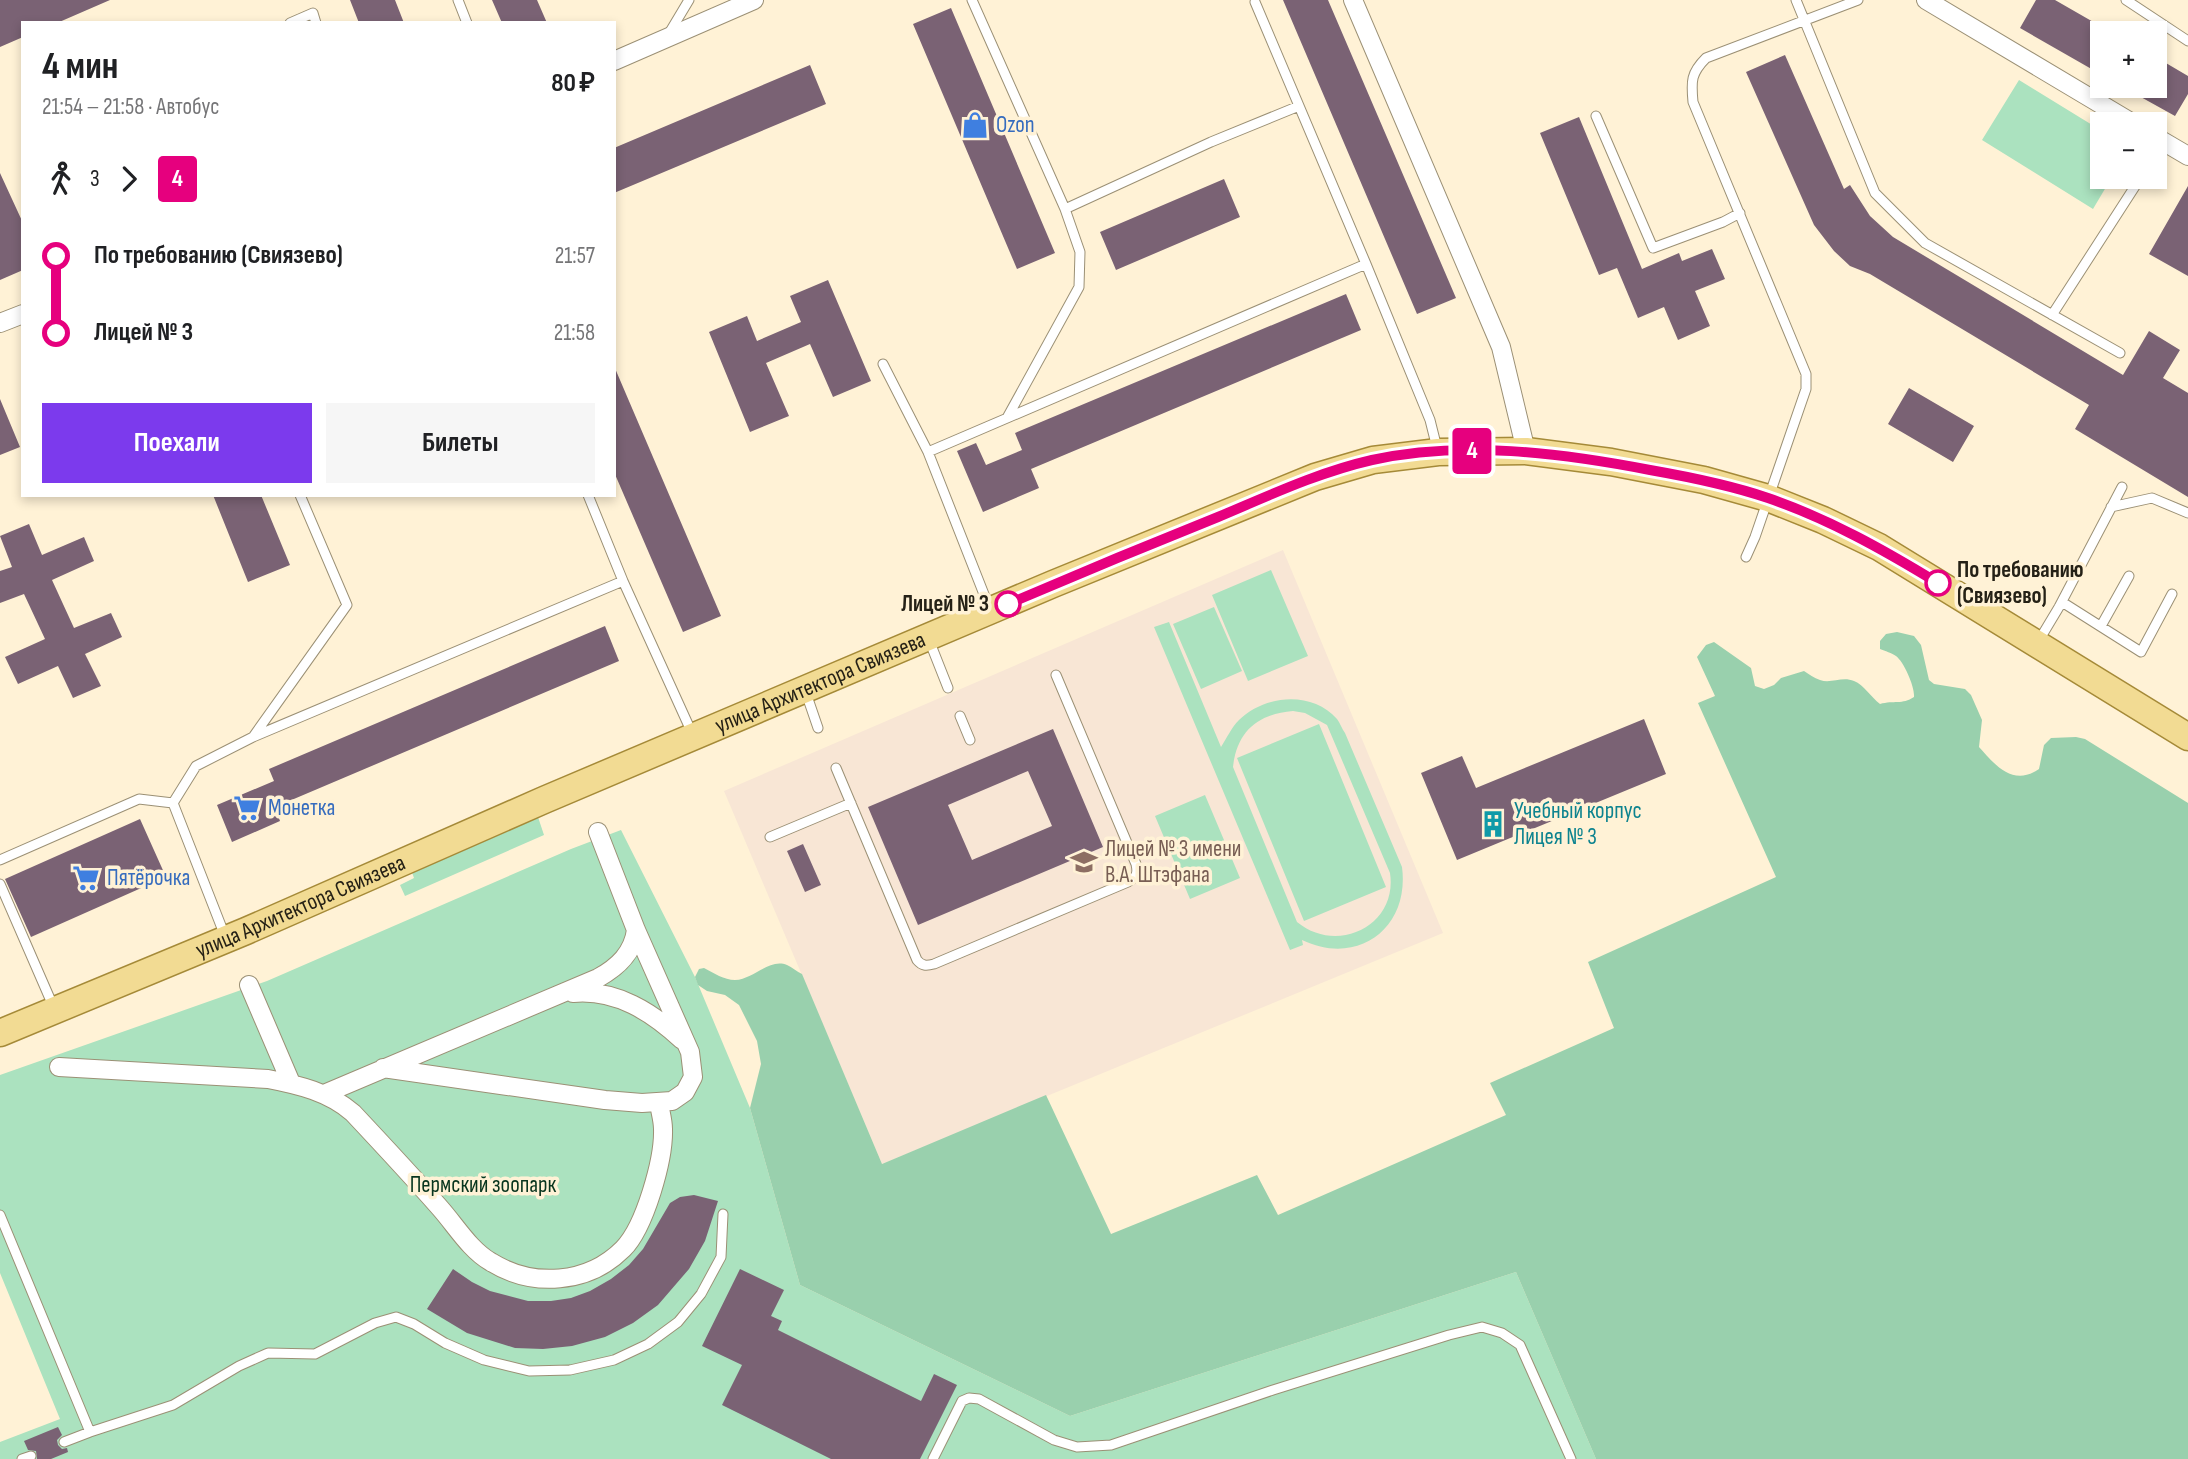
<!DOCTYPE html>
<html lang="ru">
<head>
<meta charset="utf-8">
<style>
	body { margin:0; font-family:"Sofia Sans Condensed",sans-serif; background:#f6f6f6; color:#202124; height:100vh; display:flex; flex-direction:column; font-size:26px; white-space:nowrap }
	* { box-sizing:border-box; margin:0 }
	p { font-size:23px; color:#757577 }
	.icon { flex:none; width:38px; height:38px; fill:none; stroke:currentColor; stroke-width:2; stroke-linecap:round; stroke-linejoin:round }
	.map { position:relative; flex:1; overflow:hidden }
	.side { position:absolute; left:21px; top:21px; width:595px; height:476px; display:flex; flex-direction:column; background:#fff; border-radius:0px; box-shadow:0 4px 10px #0003 }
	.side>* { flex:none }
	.badge { padding:0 14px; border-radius:5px; font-size:24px; line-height:46px }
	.controls { position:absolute; left:2090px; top:21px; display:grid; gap:14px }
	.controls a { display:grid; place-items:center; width:77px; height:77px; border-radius:0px; background:#fff; box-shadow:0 4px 10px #0003; font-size:35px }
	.map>.badge { position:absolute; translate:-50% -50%; box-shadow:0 0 0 4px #fff }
	.legs { display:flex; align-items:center; gap:10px; height:77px; padding:0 21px; font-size:23px }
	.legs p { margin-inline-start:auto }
	.overview { display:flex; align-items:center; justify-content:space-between; height:119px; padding:0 21px }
	h1 { font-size:38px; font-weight:700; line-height:52px }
	.action { display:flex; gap:14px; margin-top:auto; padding:14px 21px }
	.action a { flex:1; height:80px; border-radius:0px; background:#7c3aed; color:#fff; font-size:28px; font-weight:700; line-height:80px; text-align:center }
	.action a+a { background:#f6f6f6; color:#202124 }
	ul { padding:0 21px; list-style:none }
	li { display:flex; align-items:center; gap:24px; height:77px; font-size:26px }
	li i { display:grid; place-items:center; width:10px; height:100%; margin:0 9px; background:currentColor }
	li i::after { content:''; width:18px; height:18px; margin:-9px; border:5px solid; border-radius:50%; background:#fff }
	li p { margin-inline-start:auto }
	li:first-child i { background:linear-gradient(#0000 50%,currentColor 0) }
	li:last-child i { background:linear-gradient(currentColor 50%,#0000 0) }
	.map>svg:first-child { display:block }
</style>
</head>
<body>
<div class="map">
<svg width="2188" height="1459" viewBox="0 0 2188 1459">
	<rect width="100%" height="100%" fill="#fff2d6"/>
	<path fill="#f8e6d5" d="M1283,550L1443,933L882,1164L724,791Z"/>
	<path fill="#abe2bf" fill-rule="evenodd" d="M2019,80L2102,131V177H2112L2093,209L1982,140Z
		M1271,570L1308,656L1248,681L1212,595Z
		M1214,607L1242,671L1201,689L1173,624Z
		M1169,622L1221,747C1227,738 1231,728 1239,720C1264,695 1312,690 1337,719C1340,723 1342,729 1345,733L1402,867C1410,928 1358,967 1302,940L1303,945L1290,950L1154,627ZM1293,711L1305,713L1327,725L1390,873C1398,926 1337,955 1297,922L1233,767C1237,731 1258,714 1293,711Z
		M1319,724L1386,887L1304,921L1237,758Z
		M1205,795L1240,878L1190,899L1155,816Z
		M536,811L544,835L405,896L400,885L414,878L409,864Z
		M621,830L695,977L750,1108L800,1285L1070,1416L1516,1272L1596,1459H0V1442L60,1419L0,1273V1075L267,981L571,849Z"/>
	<path fill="#99d0ad" d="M1897,632L1914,636L1921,645L1929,680L1934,684L1965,689L1971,695L1982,720L1979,747C1995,765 2013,787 2039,769L2044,745L2051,738L2076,737L2085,739L2188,803V1459H1596L1516,1272L1070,1416L800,1285L750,1108L761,1064L757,1041L739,1005L725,995L707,991L698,985L695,977L699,969L704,968C714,973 724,980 735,980C754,979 769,958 787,965C792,967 797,972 802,974L882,1164L1046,1095L1111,1234L1257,1175L1278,1215L1506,1115L1490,1083L1614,1028L1588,962L1776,877L1698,703L1715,696L1697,657L1706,645L1714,642L1751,668L1755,686L1764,689L1774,685L1781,678L1804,671C1809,674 1814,678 1820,680C1831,684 1842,676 1854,681C1864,685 1871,697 1880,704C1894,700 1902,705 1914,697C1915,687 1904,662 1896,656C1892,653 1885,651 1880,649V641L1886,634Z"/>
	<path fill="#7a6274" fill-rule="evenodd" d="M0,0H110L57,23H23V37L0,47Z
		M350,0H395L404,23H359Z
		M492,0H537L547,23H502Z
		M1283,0H1328L1456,298L1417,314Z
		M2036,0H2055L2102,27V75L2020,28Z
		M951,8L1055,253L1017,269L913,24Z
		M1785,55L1844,189L1850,185L1870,216L1893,237L2123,375L2149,331L2180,350L2163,378L2188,393V497L2075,429L2089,405L1870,274L1850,266L1834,251L1814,225L1746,72Z
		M2154,56L2188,76V94L2175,116L2121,86H2154Z
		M810,65L826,104L614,193V148Z
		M1579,117L1642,269L1679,253L1682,261L1712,249L1725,279L1695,291L1710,326L1678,340L1664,307L1638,318L1617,268L1599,275L1540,133Z
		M0,173L23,223V270L0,280Z
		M1224,179L1240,217L1116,270L1100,232Z
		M2188,186V276L2149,254Z
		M828,280L871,381L833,397L810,344L766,363L789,416L750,432L709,332L747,316L757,341L801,322L790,296Z
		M1346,294L1361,330L1031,469L1039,488L983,512L957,451L976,443L986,465L1022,450L1015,433Z
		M614,366L721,616L683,632L614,472Z
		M1909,388L1974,426L1953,462L1888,424Z
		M0,399L20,447L0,455Z
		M213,495H261L290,565L248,582Z
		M29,524L42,555L84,537L94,561L52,580L74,628L111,613L122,637L85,654L101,686L73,698L58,666L18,684L5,657L45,639L24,594L0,603V571L12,567L0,536Z
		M605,626L619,661L275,807L280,821L232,842L217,805L274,781L269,769Z
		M1644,719L1666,774L1457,860L1421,773L1462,756L1476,788Z
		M1053,729L1103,847L918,925L868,807ZM1028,771L1052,826L972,860L948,805Z
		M140,819L166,877L31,937L5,879Z
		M803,844L821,885L805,892L787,851Z
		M694,1195L718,1201L705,1241L689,1269L658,1305L633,1323L605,1337L572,1346L543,1349L515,1348L467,1333L427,1309L453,1269L472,1282L490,1291L528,1301H551L571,1298L590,1291L611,1279L629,1265L643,1249L670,1203L680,1197Z
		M740,1269L784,1290L771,1316L782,1321L778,1330L921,1401L934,1374L957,1385L920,1459H831L722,1405L742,1365L702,1346Z
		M58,1427L62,1435L57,1440L58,1445L62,1449L67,1448L68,1452L51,1459H37L36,1451L28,1450L24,1441Z"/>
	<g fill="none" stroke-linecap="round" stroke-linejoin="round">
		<defs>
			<path id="lane" d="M458,0L467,23
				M972,0L1065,209L1080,252L1079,287L1007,418
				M1796,0L1875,193L1925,243L2120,353
				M2126,0L2188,41
				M1255,2L1366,264L1430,420L1437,448
				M290,23L313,13L316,23
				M668,35L689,0
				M1596,116L1653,248L1723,222L1740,213
				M2154,155L2163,142
				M1065,209L1211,142L1299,106
				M2052,315L2141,177
				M883,364L928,452
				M588,495L623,581L692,733
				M2111,507L2152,498L2188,513
				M1746,557L1755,537L1806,389V374L1693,102C1691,81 1691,73 1706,58L1858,0
				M2062,602L2141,652L2172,594
				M989,607L928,452L1366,264
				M2101,626L2129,576
				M929,640L948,688
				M2038,642L2059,607L2122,487
				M806,693L818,728
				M960,716L970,740
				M253,737L347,605L300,495
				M836,768L917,960C922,966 926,966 934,964L1128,882C1137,877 1138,873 1136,864L1056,675
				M770,837L851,803
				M0,860L139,799L173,803
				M0,884L54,1008
				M225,936L173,803L196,766L253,737L623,581
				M0,1215L90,1432
				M64,1442L90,1432L173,1405L239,1366L268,1353L315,1354L375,1323L396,1317L414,1324L445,1343L484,1360L529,1371L570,1370L614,1360L648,1344L678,1322L701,1294L721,1257L723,1214
				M22,1459L31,1456
				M933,1459L962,1401L969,1398L979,1399L1054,1440L1077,1447L1111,1445L1273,1390L1449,1335L1482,1327L1502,1333L1520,1345L1571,1459"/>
			<path id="street" d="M1353,0L1501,347L1526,451
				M1926,0L2134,124
				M614,61L754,0
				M2154,136L2188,156
				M0,323L23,314
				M249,985L291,1083
				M573,993C616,989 652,1012 682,1040
				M59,1067L268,1079C299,1085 329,1092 353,1113C383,1145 412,1176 440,1208C456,1226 470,1250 491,1262C533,1288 588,1284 623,1249C645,1227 664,1159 663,1129C663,1120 660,1111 659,1103
				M383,1068L605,1100L642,1103L672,1101L685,1092L693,1077L690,1052L636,930L598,832
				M324,1094L598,978C618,967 633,953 636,930"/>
			<g id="primary">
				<path id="s1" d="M0,1033L246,931L544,800L1053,584L1315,477L1373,460L1438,452L1526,451L1611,462L1704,480L1768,498L1823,520L1879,547L2188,737"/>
			</g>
		</defs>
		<use href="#lane" stroke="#9b9075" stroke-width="11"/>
		<use href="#street" stroke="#9b9075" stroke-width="20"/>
		<use href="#primary" stroke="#a58a38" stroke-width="29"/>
		<use href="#lane" stroke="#fff" stroke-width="9"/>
		<use href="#street" stroke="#fff" stroke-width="18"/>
		<use href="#primary" stroke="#f2db93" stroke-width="26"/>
	</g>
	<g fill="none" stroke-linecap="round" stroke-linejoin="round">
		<defs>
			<path id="line-1" d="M1008,604C1078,574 1148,545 1218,517C1268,496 1319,472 1372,460C1460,440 1562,453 1650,470C1690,477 1730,485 1768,498C1829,519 1884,550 1938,583"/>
		</defs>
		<use href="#line-1" stroke="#fff" stroke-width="16"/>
		<use href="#line-1" stroke="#e6007e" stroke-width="10"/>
	</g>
	<defs>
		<symbol id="shop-bare" viewBox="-9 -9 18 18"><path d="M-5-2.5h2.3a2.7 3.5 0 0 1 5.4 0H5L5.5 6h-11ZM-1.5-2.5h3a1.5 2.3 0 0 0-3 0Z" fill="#3f7fe0" stroke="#fff2d6" stroke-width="2.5" paint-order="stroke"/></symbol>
		<symbol id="supermarket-bare" viewBox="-9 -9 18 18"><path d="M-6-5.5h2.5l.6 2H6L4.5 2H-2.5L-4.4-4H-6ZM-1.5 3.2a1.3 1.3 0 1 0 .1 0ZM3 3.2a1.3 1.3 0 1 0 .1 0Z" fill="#3f7fe0" stroke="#fff2d6" stroke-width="2.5" paint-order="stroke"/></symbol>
		<symbol id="building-bare" viewBox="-9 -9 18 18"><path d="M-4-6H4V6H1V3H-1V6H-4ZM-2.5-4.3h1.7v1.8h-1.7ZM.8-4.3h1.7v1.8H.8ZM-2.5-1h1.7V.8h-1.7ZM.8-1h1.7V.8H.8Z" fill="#0f9aa8" stroke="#fff2d6" stroke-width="2.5" paint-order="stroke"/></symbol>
		<symbol id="school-bare" viewBox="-9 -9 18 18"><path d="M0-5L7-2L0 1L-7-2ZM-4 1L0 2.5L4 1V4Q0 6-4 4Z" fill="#8d6e63" stroke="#fff2d6" stroke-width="2.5" paint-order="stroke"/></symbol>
	</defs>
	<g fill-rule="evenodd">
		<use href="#shop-bare" x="956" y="106" width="38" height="38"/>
		<use href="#supermarket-bare" x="228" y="789" width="38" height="38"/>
		<use href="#building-bare" x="1474" y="805" width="38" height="38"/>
		<use href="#school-bare" x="1065" y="843" width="38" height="38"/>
		<use href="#supermarket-bare" x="67" y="859" width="38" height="38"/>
	</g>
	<g fill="#fff" stroke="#e6007e" stroke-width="3.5">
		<circle cx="1938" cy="583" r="12"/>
		<circle cx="1008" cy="604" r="12"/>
	</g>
	<g text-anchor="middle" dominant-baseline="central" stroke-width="7" stroke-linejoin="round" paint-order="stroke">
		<g font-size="23" fill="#366cbe" stroke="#fff2d6" text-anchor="start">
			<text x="996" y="125">Ozon</text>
			<text x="268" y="808">Монетка</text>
			<text x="107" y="878">Пятёрочка</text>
		</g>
		<g font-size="23" font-weight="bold" fill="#252116" stroke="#fff2d6" text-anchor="start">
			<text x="1957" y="570">По требованию<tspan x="1957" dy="26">(Свиязево)</tspan></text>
			<text x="989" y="604" text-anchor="end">Лицей № 3</text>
		</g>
		<g font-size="23" fill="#252116" stroke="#fff2d6">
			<text stroke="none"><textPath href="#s1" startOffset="892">улица Архитектора Свиязева</textPath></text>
			<text stroke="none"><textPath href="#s1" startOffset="326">улица Архитектора Свиязева</textPath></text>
		</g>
		<g font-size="23" fill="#0d838f" stroke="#fff2d6" text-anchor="start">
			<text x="1514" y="811">Учебный корпус<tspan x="1514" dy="26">Лицея № 3</tspan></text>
		</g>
		<g font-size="23" fill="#785e54" stroke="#fff2d6" text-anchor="start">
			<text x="1105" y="849">Лицей № 3 имени<tspan x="1105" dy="26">В.А. Штэфана</tspan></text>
		</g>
		<g font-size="23" fill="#08351e" stroke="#fff2d6">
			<text x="483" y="1185">Пермский зоопарк</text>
		</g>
	</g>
</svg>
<div class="controls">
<a>+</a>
<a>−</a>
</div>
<b class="badge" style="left:1472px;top:451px;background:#e6007e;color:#fff">4</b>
<section class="side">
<div class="overview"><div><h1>4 мин</h1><p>21:54 – 21:58 · Автобус</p></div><b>80 ₽</b></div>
<div class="legs"><svg class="icon" aria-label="walk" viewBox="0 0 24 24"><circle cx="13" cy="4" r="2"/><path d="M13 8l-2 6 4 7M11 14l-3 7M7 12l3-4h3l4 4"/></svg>3<svg class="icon" aria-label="forward" viewBox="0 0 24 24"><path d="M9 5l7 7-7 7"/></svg><b class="badge" style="background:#e6007e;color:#fff">4</b></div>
<ul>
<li><i style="color:#e6007e"></i><b>По требованию (Свиязево)</b><p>21:57</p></li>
<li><i style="color:#e6007e"></i><b>Лицей № 3</b><p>21:58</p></li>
</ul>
<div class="action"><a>Поехали</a><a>Билеты</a></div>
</section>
</div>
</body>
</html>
